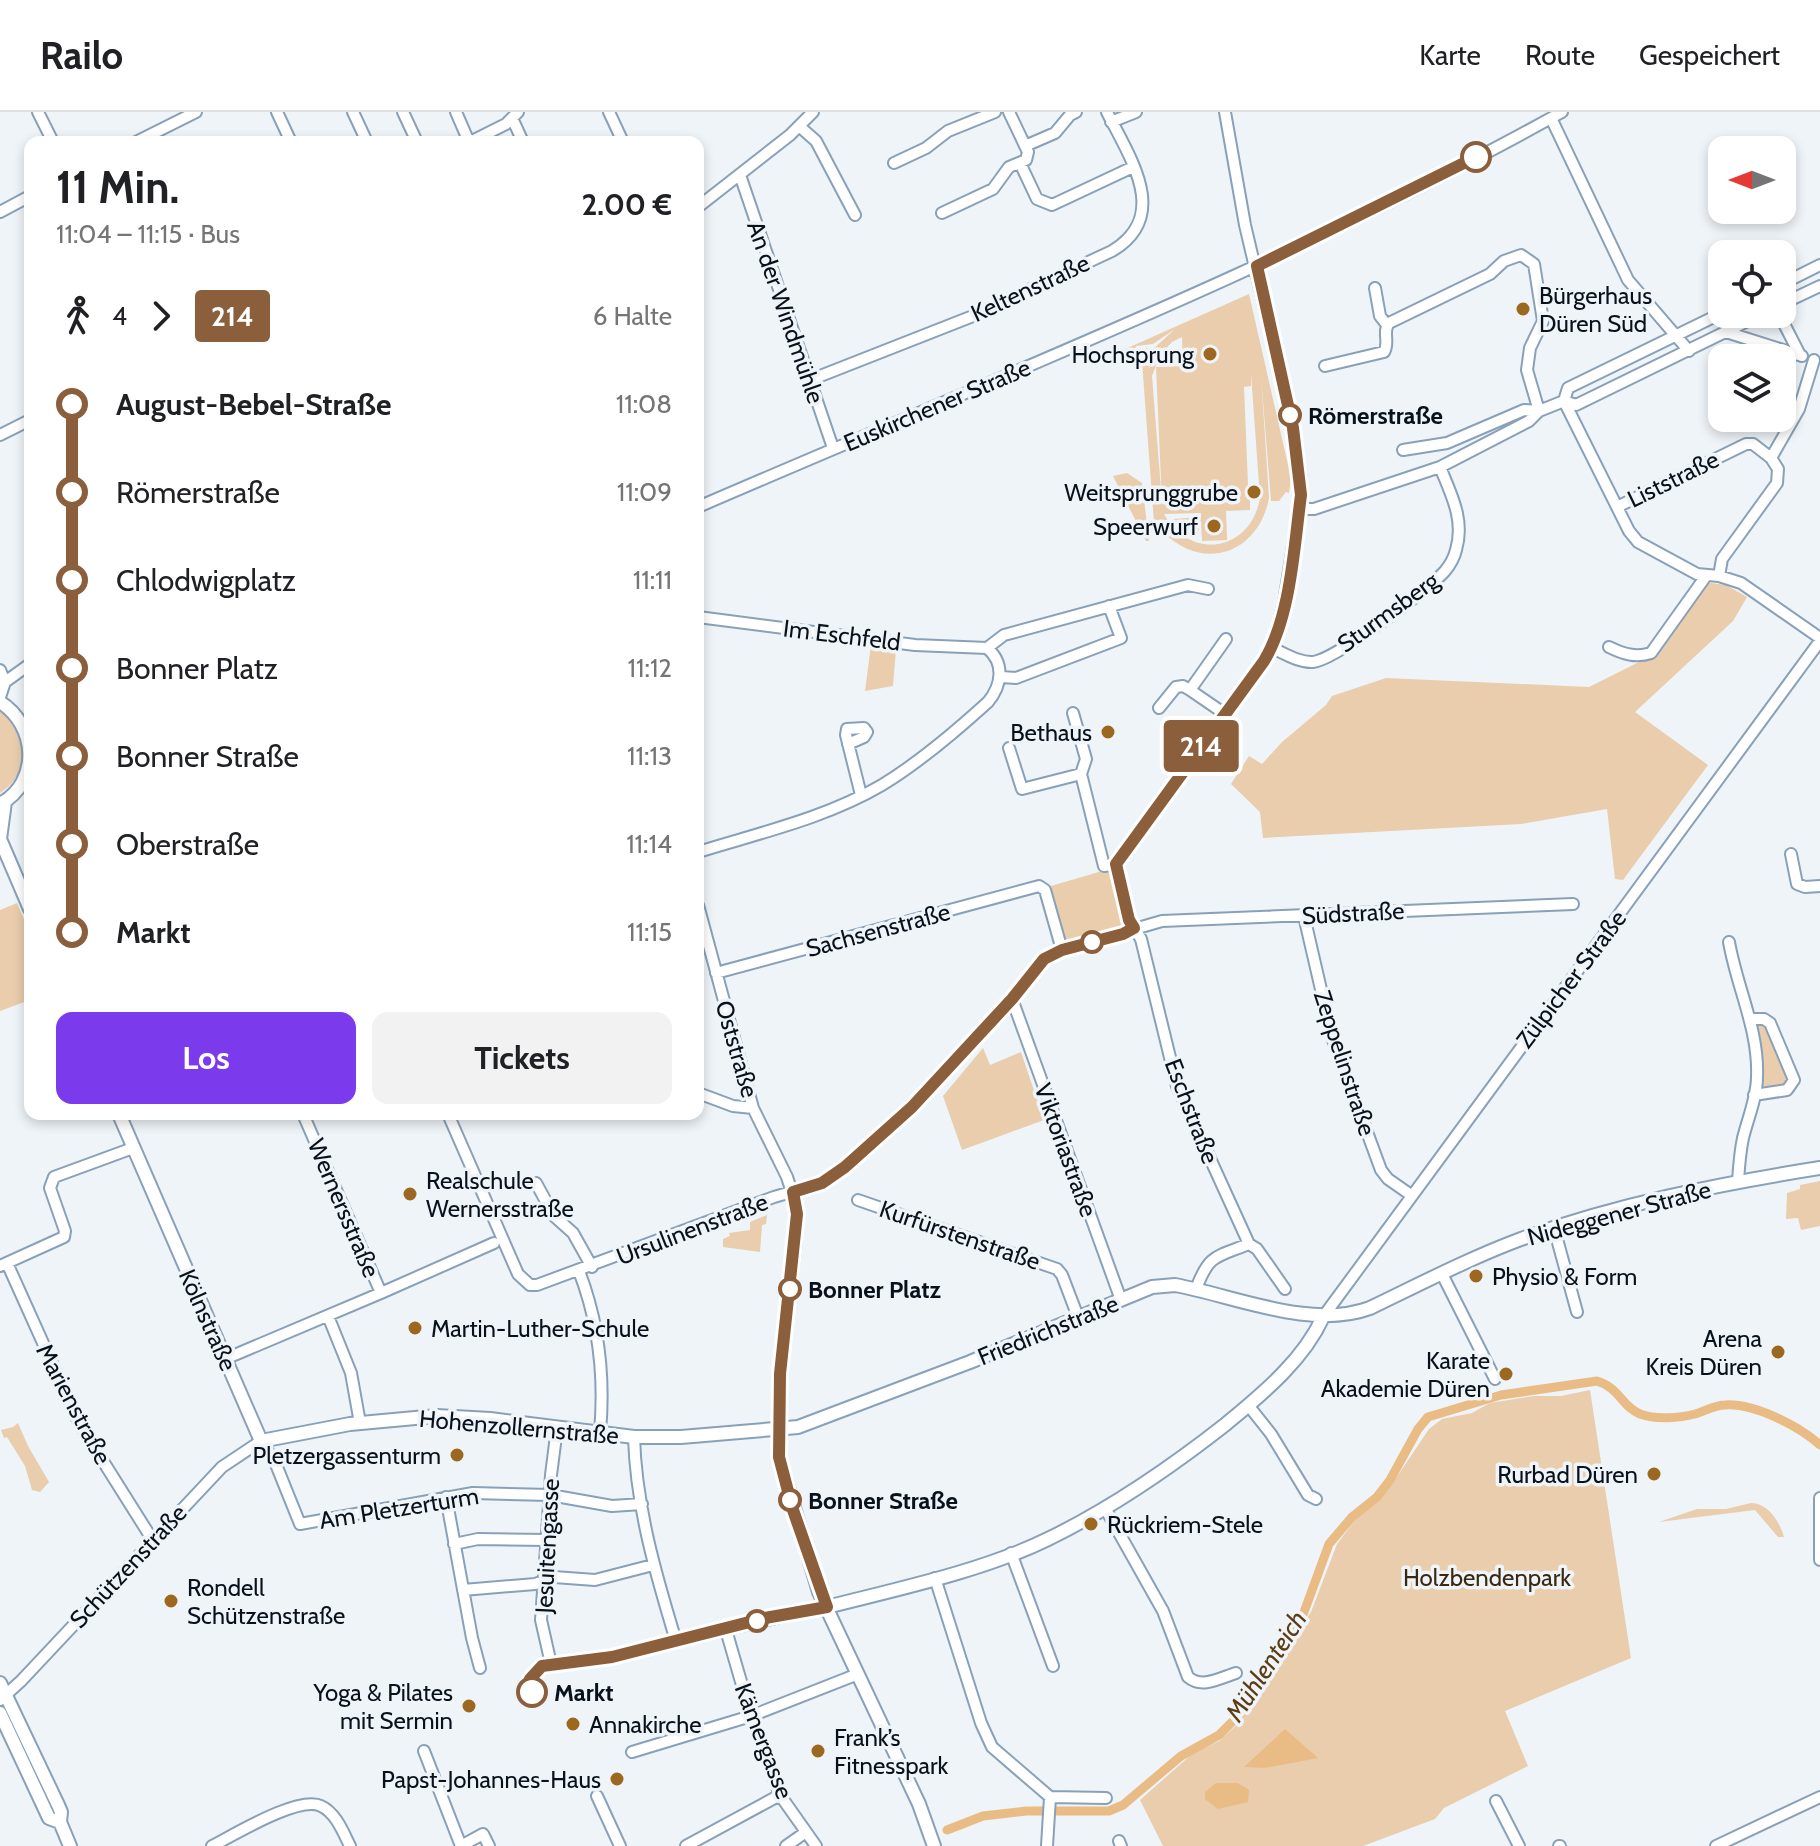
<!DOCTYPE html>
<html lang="de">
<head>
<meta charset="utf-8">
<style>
	body { margin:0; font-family:Cabin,sans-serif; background:#f2f2f2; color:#202124; height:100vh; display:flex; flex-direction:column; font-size:30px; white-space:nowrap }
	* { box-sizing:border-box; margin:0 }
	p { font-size:26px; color:#757577 }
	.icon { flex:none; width:44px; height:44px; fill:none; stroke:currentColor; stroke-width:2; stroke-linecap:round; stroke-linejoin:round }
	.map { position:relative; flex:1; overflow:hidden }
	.side { position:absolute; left:24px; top:24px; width:680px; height:984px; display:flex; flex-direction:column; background:#fff; border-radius:16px; box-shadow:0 4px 12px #0003 }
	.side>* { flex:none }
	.badge { padding:0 16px; border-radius:6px; font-size:28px; line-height:52px }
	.needle { width:52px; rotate:270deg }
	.tools { position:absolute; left:1708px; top:24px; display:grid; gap:16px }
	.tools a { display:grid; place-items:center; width:88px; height:88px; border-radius:16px; background:#fff; box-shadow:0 4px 12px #0003; font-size:40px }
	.map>.badge { position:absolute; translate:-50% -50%; box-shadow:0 0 0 4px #fff }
	.legs { display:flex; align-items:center; gap:12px; height:88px; padding:0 32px; font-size:26px }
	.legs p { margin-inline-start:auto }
	.summary { display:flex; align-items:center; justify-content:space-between; height:136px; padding:0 32px }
	h1 { font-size:44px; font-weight:800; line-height:60px }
	.primary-button { display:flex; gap:16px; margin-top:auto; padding:16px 32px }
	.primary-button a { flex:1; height:92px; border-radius:16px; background:#7c3aed; color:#fff; font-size:32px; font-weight:800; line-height:92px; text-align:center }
	.primary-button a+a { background:#f2f2f2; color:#202124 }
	ul { padding:0 32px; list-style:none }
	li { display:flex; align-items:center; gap:28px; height:88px; font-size:30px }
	li i { display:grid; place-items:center; width:12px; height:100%; margin:0 10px; background:currentColor }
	li i::after { content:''; width:20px; height:20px; margin:-10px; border:6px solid; border-radius:50%; background:#fff }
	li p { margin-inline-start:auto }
	li:first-child i { background:linear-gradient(#0000 50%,currentColor 0) }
	li:last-child i { background:linear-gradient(currentColor 50%,#0000 0) }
	header { display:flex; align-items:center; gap:48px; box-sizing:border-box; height:112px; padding:0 40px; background:#fff; border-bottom:2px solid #e0e0e0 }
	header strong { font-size:38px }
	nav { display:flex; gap:44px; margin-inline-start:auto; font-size:28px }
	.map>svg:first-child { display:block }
</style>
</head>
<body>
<header>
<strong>Railo</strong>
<nav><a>Karte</a><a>Route</a><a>Gespeichert</a></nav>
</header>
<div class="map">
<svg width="1820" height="1734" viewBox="0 0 1820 1734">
	<rect width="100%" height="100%" fill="#eff4f9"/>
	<path fill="#e9cdac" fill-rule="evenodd" d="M1249,182L1291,366L1289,381L1286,380L1279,389H1271L1261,264L1269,386C1259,440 1205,461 1164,421V424H1155L1141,236H1150L1151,239L1175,217L1153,232L1136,234V241L1124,242L1123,238ZM1182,225L1183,254L1156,255L1162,390L1152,264L1160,243L1172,230ZM1251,262L1260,386C1251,439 1191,450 1164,402L1201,401V405L1173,407L1196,425L1201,411L1202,429L1227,428L1226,399L1250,398V387L1259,386L1258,373H1248L1244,275L1251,274Z
		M1127,361L1142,371L1149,429H1146L1113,364Z
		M1703,470L1726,473L1747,485L1733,509L1635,600L1708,653L1623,768L1615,767L1607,697L1521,712L1263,726L1260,700L1231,672L1249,644L1262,652L1282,630L1326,593L1332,584L1386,566L1589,575L1651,544Z
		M871,533L896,537L893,574L865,579Z
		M0,596C29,618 33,660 0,681Z
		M1109,757L1122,810L1120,817L1071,830L1065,827L1051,774Z
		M17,791L30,821V888L0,899V798Z
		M1761,911L1766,913L1789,966L1787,973L1764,977L1763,975L1760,932L1756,916Z
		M983,936L990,953L1021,940L1044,1008L962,1038L943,984Z
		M1820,1069V1114L1801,1118L1798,1106L1786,1107L1787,1081L1800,1077V1073Z
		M767,1103L766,1112L762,1113L760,1140L723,1135V1127L730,1124L729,1121L750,1118V1110Z
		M1590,1278L1631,1546L1505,1599L1528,1654L1444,1696L1435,1707L1363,1734H1163L1140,1688L1192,1642L1219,1629L1241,1609L1286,1534L1311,1500L1337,1432L1358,1404L1388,1378L1429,1317L1442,1307L1472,1301L1490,1291L1534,1284H1561Z
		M18,1311L28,1334L49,1370L40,1380L32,1378L25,1354L7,1325L4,1326L1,1318L13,1315Z
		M1751,1391C1768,1391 1780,1410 1784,1425H1778L1755,1398L1659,1410L1697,1397H1726Z"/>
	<path fill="#e9bc86" d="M1285,1617L1318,1646L1264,1656L1244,1655Z
		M1216,1671H1238L1249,1678L1248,1690L1218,1697L1205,1687V1680Z"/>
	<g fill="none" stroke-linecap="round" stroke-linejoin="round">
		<path stroke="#e9bc86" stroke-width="9" d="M947,1718L983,1704L1026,1699H1109L1123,1693L1181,1644L1219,1623L1241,1601L1270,1548L1300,1511L1329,1432L1352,1405L1377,1385L1390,1368L1418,1317L1428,1305L1501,1283L1597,1269C1620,1276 1621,1294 1640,1302C1656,1308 1680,1306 1695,1302C1705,1299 1715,1293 1725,1293C1754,1291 1799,1314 1820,1333"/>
		<defs>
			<path id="minor" d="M38,0L53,30
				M277,0L291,30
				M353,0L367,30
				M403,0L417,30
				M456,0L469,30
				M609,0L623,30
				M512,6L523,30
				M1551,6L1628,168L1689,239
				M1111,10L1136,0
				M799,14L816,29L855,103
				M136,30L196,0
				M470,30L506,12L518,0
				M1025,34L1055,21L1070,3L1076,0
				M894,51L926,36L948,19L995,0
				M1020,51L1037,87L1052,93L1133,55
				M740,63L833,336
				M698,95L790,23L813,0
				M0,100L30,84
				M942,101L993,77L1009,55L1026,48L1028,40L1009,0
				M1782,172L1820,153
				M1375,176L1380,204L1387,213
				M1782,192L1820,174
				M1779,202L1800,243
				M1726,220L1802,244
				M1325,254L1384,240C1390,231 1382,219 1389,211L1490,162L1504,149L1521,143L1534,152L1543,209L1530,236L1527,258L1539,299
				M810,268L973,204L1112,139C1171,104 1130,46 1107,0
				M1564,289L1629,419L1638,430L1697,462L1719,464L1741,471L1820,526
				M1564,289L1568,276L1722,201
				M0,323L30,308
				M1403,338L1447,331L1524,298L1539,299
				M698,395C989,269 1285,154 1562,0
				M1617,395L1746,332H1753L1771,346
				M1299,397H1314L1440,355L1529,309L1539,299L1564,289L1576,293L1762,202
				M1719,464L1722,447L1777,371L1778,357L1771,346L1799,297L1814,248
				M698,505L915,533L987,536C1005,551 1002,573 988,590C955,620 920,650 882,673C826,706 759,721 698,740
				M1609,535C1623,542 1636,546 1651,541L1706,464
				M987,536L1004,523L1188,473L1208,477
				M1272,536C1284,541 1299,551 1313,550C1335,548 1428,478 1445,459C1450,453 1454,446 1456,438C1465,408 1451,382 1440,355
				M0,558L5,570
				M1001,565L1016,566L1121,526L1109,494
				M0,585L5,570L30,552
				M1159,596L1176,575L1183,574L1190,578
				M1073,601L1086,647L1081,662L1104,754L1116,752
				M1225,602L1190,578L1226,527
				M848,632L864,625L867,620L864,616L847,617L846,623L861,683
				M1009,636L1022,677L1081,662
				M1791,742L1797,772L1805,775L1820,774
				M1116,752L1272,536L1284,490L1299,397L1301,367L1293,316L1245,113L1225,0
				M1116,752L1129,808L1141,827L1177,974L1249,1132
				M698,793L753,996L787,1065L796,1093V1130L780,1262L779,1318
				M1304,804L1332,925L1381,1058L1388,1067L1411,1083
				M1729,830C1737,876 1759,918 1757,965C1757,985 1748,1006 1743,1026C1740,1040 1739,1054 1738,1069
				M716,861L1039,774L1045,778L1062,838
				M1012,887L1121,1188
				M1750,907H1764L1770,911L1794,968L1787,978L1754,983
				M698,981L733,994L753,996
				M448,1002L518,1162L530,1173H537L774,1085L822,1071L845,1055L931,975L1012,887L1044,847L1062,838L1162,809L1573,792
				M536,1071L554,1104L573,1121L592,1155
				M858,1088L1057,1157L1062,1163L1078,1205
				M1554,1116L1577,1200
				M7,1151L79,1311L152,1427
				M0,1154L64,1125L65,1119L50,1076L54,1065L133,1036
				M579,1159C599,1211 605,1264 600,1320
				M1442,1162L1495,1267
				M1196,1177C1209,1142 1216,1145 1249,1132L1257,1137L1285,1177
				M381,1181L494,1131
				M328,1204L351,1261L360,1311
				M1323,1205L1820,529
				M225,1247L381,1181L303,1002
				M1248,1293L1271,1322L1308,1383L1316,1387
				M557,1316L551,1363L541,1508L551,1552C645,1544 734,1512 827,1495
				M634,1325C636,1395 656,1463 676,1529
				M446,1385L472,1526L480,1556
				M1820,1386V1448
				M1105,1396L1163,1499L1188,1565C1202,1577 1220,1566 1236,1561
				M454,1432L478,1427L547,1428
				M1011,1441L1053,1554
				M935,1466L981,1611L992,1635L1050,1685L1106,1686
				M463,1478L535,1472L554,1465L595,1468L653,1453
				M726,1518L751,1604L780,1683L816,1734
				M0,1588L21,1569L222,1355L261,1329L275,1350L300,1412L473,1381L550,1383L612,1394L642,1392
				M424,1639L461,1734
				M632,1640L751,1604L858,1562
				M597,1684L620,1734
				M1496,1689L1519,1734
				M1119,1729L1121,1734
				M212,1734C234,1723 299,1683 321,1694C336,1701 343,1720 350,1734
				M461,1734L483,1722L489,1734
				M686,1734L780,1683
				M786,1734L806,1720
				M1047,1734L1050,1685
				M1559,1734H1560
				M1716,1734L1820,1685"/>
			<path id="major" d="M0,590C37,613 41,670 0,692
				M0,727L30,797
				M0,727L5,690
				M119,1002L261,1329L350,1312L437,1304L490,1307L634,1325H681L798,1315L970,1250L1152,1175L1175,1173C1235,1184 1311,1218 1370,1196C1420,1172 1470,1146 1521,1127C1618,1092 1719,1072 1820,1056
				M779,1318V1345L819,1480L919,1692L934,1734
				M827,1495C897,1477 983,1459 1048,1427C1112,1396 1170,1356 1226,1312C1262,1282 1303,1249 1323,1205
				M0,1571L58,1693L61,1700L60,1710L70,1734
				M0,1601L49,1706L60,1710"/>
		</defs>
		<use href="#minor" stroke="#88a1b9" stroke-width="14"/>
		<use href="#major" stroke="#88a1b9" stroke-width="16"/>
		<use href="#minor" stroke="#fff" stroke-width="10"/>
		<use href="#major" stroke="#fff" stroke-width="12"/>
	</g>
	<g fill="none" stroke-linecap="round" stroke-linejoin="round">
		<defs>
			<path id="line-1" d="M532,1580L530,1567L542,1554L612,1545L765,1506L827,1495L793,1398L779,1345L780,1262L797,1102L793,1080L822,1071L845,1055L912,995L1012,887L1044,847L1062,838L1123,822L1134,816L1129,808L1116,752L1264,549C1291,504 1294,435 1301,383L1293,316L1257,154L1476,45"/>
		</defs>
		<use href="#line-1" stroke="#fff" stroke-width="18"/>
		<use href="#line-1" stroke="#8b5e3c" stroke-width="12"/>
	</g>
	<g fill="#fff" stroke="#8b5e3c" stroke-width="4">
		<circle cx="1476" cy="45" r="14"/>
		<circle cx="1290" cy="303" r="10"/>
		<circle cx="1092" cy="830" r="10"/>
		<circle cx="790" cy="1177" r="10"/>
		<circle cx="790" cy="1388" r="10"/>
		<circle cx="757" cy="1509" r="10"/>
		<circle cx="532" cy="1580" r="14"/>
	</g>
	<g fill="#9c681f" stroke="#eff4f9" stroke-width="3">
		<circle cx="1523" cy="197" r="8"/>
		<circle cx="1210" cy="242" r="8"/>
		<circle cx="1254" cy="380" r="8"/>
		<circle cx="1214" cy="414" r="8"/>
		<circle cx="1108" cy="620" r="8"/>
		<circle cx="410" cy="1082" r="8"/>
		<circle cx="1476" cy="1164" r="8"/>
		<circle cx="415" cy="1216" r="8"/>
		<circle cx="1778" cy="1240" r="8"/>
		<circle cx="1506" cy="1262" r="8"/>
		<circle cx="457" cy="1343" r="8"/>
		<circle cx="1654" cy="1362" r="8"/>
		<circle cx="1091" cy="1412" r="8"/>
		<circle cx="171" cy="1489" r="8"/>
		<circle cx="469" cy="1594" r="8"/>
		<circle cx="573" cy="1612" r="8"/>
		<circle cx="818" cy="1639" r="8"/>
		<circle cx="617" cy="1667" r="8"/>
	</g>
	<g text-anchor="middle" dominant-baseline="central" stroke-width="7" stroke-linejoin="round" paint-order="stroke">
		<g font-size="24" fill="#09121b" stroke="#eff4f9">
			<text transform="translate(1030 176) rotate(-25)">Keltenstraße</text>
			<text transform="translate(786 200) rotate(71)">An der Windmühle</text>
			<text transform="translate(937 293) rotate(-23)">Euskirchener Straße</text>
			<text transform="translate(1673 367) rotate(-26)">Liststraße</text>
			<text transform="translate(1388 500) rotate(-36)">Sturmsberg</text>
			<text transform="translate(842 523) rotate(7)">Im Eschfeld</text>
			<text transform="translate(1353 801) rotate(-3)">Südstraße</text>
			<text transform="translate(878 818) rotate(-15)">Sachsenstraße</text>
			<text transform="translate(1571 867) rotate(-53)">Zülpicher Straße</text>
			<text transform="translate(737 937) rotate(74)">Oststraße</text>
			<text transform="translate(1345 951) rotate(72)">Zeppelinstraße</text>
			<text transform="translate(1192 999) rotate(69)">Eschstraße</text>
			<text transform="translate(1066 1038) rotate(70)">Viktoriastraße</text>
			<text transform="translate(344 1096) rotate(67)">Wernersstraße</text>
			<text transform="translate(1619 1101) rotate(-15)">Nideggener Straße</text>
			<text transform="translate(692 1117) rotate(-21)">Ursulinenstraße</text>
			<text transform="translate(960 1123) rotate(19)">Kurfürstenstraße</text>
			<text transform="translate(208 1208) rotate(66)">Kölnstraße</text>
			<text transform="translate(1048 1218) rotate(-22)">Friedrichstraße</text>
			<text transform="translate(74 1292) rotate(62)">Marienstraße</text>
			<text transform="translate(519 1315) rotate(5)">Hohenzollernstraße</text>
			<text transform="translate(399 1396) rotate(-9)">Am Pletzerturm</text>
			<text transform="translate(547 1434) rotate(-87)">Jesuitengasse</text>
			<text transform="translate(128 1454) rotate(-47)">Schützenstraße</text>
			<text transform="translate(764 1629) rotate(69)">Kämergasse</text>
		</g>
		<g font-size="24" fill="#09121b" stroke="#eff4f9" text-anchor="end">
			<text x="1539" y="183" text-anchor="start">Bürgerhaus<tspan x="1539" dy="28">Düren Süd</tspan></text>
			<text x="1194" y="242">Hochsprung</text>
			<text x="1238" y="380">Weitsprunggrube</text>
			<text x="1198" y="414">Speerwurf</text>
			<text x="1092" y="620">Bethaus</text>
			<text x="426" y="1068" text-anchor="start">Realschule<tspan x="426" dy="28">Wernersstraße</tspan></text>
			<text x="1492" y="1164" text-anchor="start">Physio &amp; Form</text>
			<text x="431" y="1216" text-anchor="start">Martin-Luther-Schule</text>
			<text x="1762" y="1226">Arena<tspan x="1762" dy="28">Kreis Düren</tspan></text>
			<text x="1490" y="1248">Karate<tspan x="1490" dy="28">Akademie Düren</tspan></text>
			<text x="441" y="1343">Pletzergassenturm</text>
			<text x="1638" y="1362">Rurbad Düren</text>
			<text x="1107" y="1412" text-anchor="start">Rückriem-Stele</text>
			<text x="187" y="1475" text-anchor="start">Rondell<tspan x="187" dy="28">Schützenstraße</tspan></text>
			<text x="453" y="1580">Yoga &amp; Pilates<tspan x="453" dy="28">mit Sermin</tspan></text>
			<text x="589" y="1612" text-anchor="start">Annakirche</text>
			<text x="834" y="1625" text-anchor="start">Frank’s<tspan x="834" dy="28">Fitnesspark</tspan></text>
			<text x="601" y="1667">Papst-Johannes-Haus</text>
		</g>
		<g font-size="24" font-weight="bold" fill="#09121b" stroke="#eff4f9" text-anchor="start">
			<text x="1308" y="303">Römerstraße</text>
			<text x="808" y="1177">Bonner Platz</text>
			<text x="808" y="1388">Bonner Straße</text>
			<text x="554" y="1580">Markt</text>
		</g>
		<g font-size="24" fill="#3b2810" stroke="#eff4f9">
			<text x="1487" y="1465">Holzbendenpark</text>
		</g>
		<g font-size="26" font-style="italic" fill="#5c3d14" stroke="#eff4f9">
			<text transform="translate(1266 1554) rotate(-57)">Mühlenteich</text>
		</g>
	</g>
</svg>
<div class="tools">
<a><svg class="needle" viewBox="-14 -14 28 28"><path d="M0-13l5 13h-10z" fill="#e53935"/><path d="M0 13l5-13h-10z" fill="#757577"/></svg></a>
<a><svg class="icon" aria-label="locate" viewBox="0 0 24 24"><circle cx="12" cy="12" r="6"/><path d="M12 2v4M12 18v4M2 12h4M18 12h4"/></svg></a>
<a><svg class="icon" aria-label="layers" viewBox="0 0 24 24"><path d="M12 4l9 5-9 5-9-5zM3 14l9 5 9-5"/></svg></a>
</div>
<b class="badge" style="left:1201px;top:634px;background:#8b5e3c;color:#fff">214</b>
<section class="side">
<div class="summary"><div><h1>11 Min.</h1><p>11:04 – 11:15 · Bus</p></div><b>2.00 €</b></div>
<div class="legs"><svg class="icon" aria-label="walk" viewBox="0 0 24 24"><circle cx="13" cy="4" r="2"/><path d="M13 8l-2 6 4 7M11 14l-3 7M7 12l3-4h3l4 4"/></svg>4<svg class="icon" aria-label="forward" viewBox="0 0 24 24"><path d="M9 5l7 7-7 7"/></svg><b class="badge" style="background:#8b5e3c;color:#fff">214</b><p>6 Halte</p></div>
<ul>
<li><i style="color:#8b5e3c"></i><b>August-Bebel-Straße</b><p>11:08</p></li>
<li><i style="color:#8b5e3c"></i><span>Römerstraße</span><p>11:09</p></li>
<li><i style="color:#8b5e3c"></i><span>Chlodwigplatz</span><p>11:11</p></li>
<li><i style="color:#8b5e3c"></i><span>Bonner Platz</span><p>11:12</p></li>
<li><i style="color:#8b5e3c"></i><span>Bonner Straße</span><p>11:13</p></li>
<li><i style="color:#8b5e3c"></i><span>Oberstraße</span><p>11:14</p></li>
<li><i style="color:#8b5e3c"></i><b>Markt</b><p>11:15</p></li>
</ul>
<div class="primary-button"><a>Los</a><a>Tickets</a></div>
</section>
</div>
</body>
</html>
